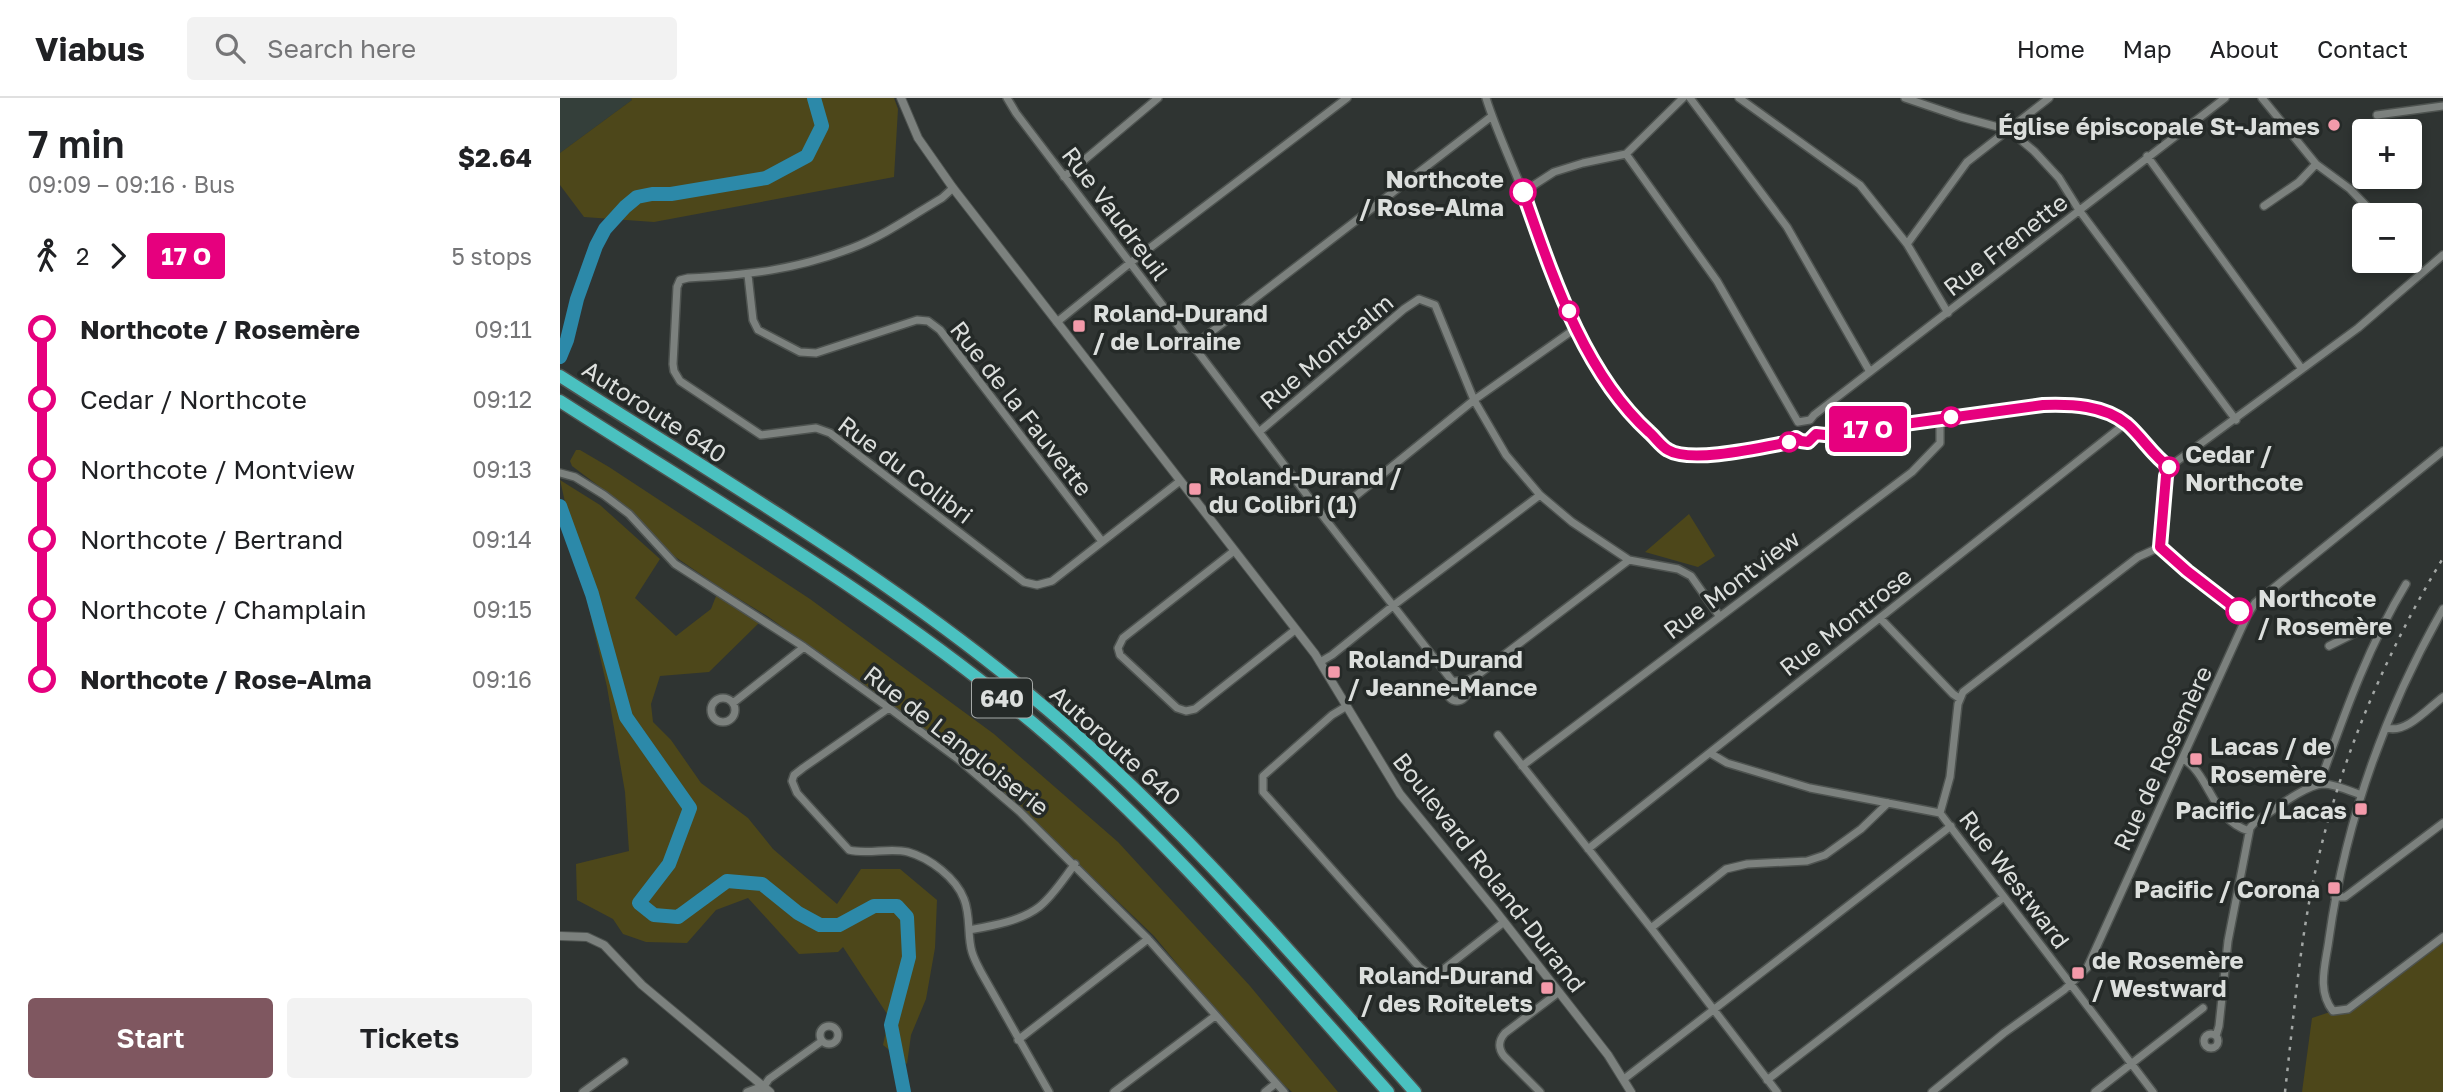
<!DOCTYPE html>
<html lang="en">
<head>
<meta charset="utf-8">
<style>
	body { margin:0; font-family:"Golos Text",sans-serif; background:#f2f2f2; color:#202124; height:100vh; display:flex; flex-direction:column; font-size:26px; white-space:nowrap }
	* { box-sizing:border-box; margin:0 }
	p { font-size:23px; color:#757577 }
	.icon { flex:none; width:38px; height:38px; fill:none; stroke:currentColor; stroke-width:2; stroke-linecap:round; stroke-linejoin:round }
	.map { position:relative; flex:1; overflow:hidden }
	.side { display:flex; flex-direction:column; background:#fff; width:560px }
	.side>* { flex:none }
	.badge { padding:0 14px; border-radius:5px; font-size:24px; line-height:46px }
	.tools { position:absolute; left:1792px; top:21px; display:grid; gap:14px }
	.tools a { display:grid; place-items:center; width:70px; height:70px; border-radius:7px; background:#fff; box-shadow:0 4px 10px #0003; font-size:35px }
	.map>.badge { position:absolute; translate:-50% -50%; box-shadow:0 0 0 4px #fff }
	.legs { display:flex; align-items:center; gap:10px; height:77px; padding:0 28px; font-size:23px }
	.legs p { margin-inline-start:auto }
	.head { display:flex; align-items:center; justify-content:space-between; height:119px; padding:0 28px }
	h1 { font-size:38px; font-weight:600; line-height:52px }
	.button { display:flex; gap:14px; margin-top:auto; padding:14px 28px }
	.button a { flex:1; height:80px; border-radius:7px; background:#7f5760; color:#fff; font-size:28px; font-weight:600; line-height:80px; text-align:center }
	.button a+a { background:#f2f2f2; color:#202124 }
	ul { padding:0 28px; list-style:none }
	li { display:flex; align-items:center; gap:24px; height:70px; font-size:26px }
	li i { display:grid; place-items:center; width:10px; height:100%; margin:0 9px; background:currentColor }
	li i::after { content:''; width:18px; height:18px; margin:-9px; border:5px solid; border-radius:50%; background:#fff }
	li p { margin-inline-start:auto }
	li:first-child i { background:linear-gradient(#0000 50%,currentColor 0) }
	li:last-child i { background:linear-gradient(currentColor 50%,#0000 0) }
	header { display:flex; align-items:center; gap:42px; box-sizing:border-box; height:98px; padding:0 35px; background:#fff; border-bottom:2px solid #e0e0e0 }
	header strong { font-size:33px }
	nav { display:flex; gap:38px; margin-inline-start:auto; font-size:24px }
	.search { width:490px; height:63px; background:#f2f2f2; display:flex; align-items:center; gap:18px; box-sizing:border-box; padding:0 24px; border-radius:7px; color:#757577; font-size:26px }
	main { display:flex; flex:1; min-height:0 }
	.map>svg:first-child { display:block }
</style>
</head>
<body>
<header>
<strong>Viabus</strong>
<div class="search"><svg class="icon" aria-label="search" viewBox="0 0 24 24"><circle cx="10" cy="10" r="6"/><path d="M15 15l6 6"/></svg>Search here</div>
<nav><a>Home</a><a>Map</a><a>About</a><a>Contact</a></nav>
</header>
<main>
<section class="side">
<div class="head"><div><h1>7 min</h1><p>09:09 – 09:16 · Bus</p></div><b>$2.64</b></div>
<div class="legs"><svg class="icon" aria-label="walk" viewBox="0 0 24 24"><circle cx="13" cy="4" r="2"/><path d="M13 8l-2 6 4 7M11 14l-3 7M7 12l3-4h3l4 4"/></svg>2<svg class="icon" aria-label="forward" viewBox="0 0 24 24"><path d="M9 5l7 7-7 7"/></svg><b class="badge" style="background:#e6007e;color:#fff">17 O</b><p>5 stops</p></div>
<ul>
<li><i style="color:#e6007e"></i><b>Northcote / Rosemère</b><p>09:11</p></li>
<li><i style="color:#e6007e"></i><span>Cedar / Northcote</span><p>09:12</p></li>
<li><i style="color:#e6007e"></i><span>Northcote / Montview</span><p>09:13</p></li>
<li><i style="color:#e6007e"></i><span>Northcote / Bertrand</span><p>09:14</p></li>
<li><i style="color:#e6007e"></i><span>Northcote / Champlain</span><p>09:15</p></li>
<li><i style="color:#e6007e"></i><b>Northcote / Rose-Alma</b><p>09:16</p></li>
</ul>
<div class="button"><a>Start</a><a>Tickets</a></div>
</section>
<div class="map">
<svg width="1883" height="994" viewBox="0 0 1883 994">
	<rect width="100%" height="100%" fill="#2f3432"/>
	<path fill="#343f3a" d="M0,0H71L72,2L0,55Z"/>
	<path fill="#4d471a" d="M71,0H334L338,11L334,79L94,124L24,119L0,87V55L72,2Z
		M16,352H20L49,369L250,501L434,636L558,744L690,888L778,994H732L715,979L657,914L594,838L458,708L399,656L207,518L158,488L111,456L72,413L12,368L10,363Z
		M0,382L40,407L100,461L75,500L116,538L151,511L158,493L202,522L149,574L100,578L91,606L93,624L111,642L141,685L188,720L213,751L277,806L301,771H340L377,802L375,850L366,901L351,937L347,966L323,947L329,919L283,849L278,854L239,856L188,800L156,812L127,845L86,844L63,836L53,821L17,802L16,766L69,753L65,694L47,589Z
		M1129,416L1155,458L1138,469L1085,454Z
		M1883,839V994H1742L1752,920L1773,913L1788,911Z"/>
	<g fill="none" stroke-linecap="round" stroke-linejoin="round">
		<path stroke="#2c89a9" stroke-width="14" d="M0,259L7,242L17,201L36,148L45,131L65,109L77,99L92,96H111L206,80L247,58L262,28L254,0
			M0,408L32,496L66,619L130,710L109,766L79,805L94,817L118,819L167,783L202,786L238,815L260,827H279L314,808H337L347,819L349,859L331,927L344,994"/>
		<defs>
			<path id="minor" d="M447,0L456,15L766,422L893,584
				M926,0C936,32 951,63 963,94C994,177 1021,271 1087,333C1094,339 1102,350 1111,353C1133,361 1158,356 1180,352C1197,349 1221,350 1236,339
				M1130,0L1227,129L1310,274
				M1179,0L1300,87L1347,146L1388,215
				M1345,0L1401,19L1449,32L1474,53L1499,80L1519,112L1676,322
				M1702,0L1756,66L1790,91L1815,117
				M1817,17L1883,8
				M1066,56L1157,183L1238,324
				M1587,58L1742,271
				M504,79L598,0
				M393,90L382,100C353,117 324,138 292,150C235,172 188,177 128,180L120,182L117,189L113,266L114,273L120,283L201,337L256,330L270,335L464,484L477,487L492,483L620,383
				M963,94L994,74L1023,65L1066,56L1123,0
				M1704,108L1739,84L1756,66
				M1347,146L1407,64L1489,0
				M1850,160L1861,175
				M188,177L193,222L198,232L240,254L256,255L357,222L368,223L380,232L541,442
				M497,224L570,165L787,0
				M633,248L932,18
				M1238,324L1250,322L1254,317L1665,0
				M699,334L844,211L859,201L875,207L914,302L946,357L980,397L1012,424L1069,462L1118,471L1131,478L1160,519
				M1236,339L1241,343L1248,344L1256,336L1265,337L1483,307C1511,306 1544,307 1567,326C1582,339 1593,357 1609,369
				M1609,369L1798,230L1883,157
				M1609,369L1606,378L1600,449L1648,490L1687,518
				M0,375L15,379L44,397L69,416L115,466L244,549L329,610L398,661L459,713L588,841L724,994
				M766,422L914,302L1016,230
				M674,453L563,540L558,550L560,557L617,610L626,613L635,611L735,532
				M1883,511C1825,613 1785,726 1769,841C1766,865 1756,892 1773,913L1788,911L1883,839
				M1320,520L1393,596L1399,600
				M1769,548L1811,527H1823
				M760,564L772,557L834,507L980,397
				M887 593a10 10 0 1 1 20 0a10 10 0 1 1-20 0Z
				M902,584L915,579L1069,462
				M151 612a12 12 0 1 1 24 0a12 12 0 1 1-24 0Z
				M173,605L244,549
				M787,608L772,617L703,678V694L860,870L869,876L884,871L944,824
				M329,610L243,670L234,677L232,683L237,695L289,752C309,757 329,749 348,754C370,760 396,780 404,801C411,818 407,838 412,854C414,861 418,868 421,874L489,994
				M1827,630C1846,636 1868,610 1883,599
				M938,637L1091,830L1217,994
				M1150,655L1167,665L1250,690L1380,715L1593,994
				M1623,661C1650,676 1651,721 1689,733
				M962,668L1352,374L1380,345V320
				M1761,686L1763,676C1786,611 1810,545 1846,486
				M1380,715L1390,679L1398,606L1403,594L1578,459L1600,449
				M1028,751L1566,325
				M1775,799H1785L1883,725
				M1091,830L1166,771L1187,766L1247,763L1265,757L1301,731L1328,705
				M409,832C431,828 461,823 479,809C493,798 504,780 515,766
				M260 937a9 9 0 1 1 18 0a9 9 0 1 1-18 0Z
				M1644 943a7 7 0 1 1 14 0a7 7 0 1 1-14 0Z
				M1656,938L1659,928L1668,843L1690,730L1694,725C1710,715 1744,687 1763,686C1775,686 1790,693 1801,697
				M458,942L588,841
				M1064,981L1391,728
				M1207,982L1444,799
				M23,994L64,964
				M187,994L203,988
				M200,994L209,981L262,943
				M554,994L655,918
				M705,994L715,986
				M980,994L944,958C938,950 938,943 945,935L999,894
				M1372,994L1444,935L1504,892L1527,870L1687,518L1695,505L1883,353
				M1535,994L1643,910"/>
			<path id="tertiary" d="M341,0L358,40L393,90L755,556L840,696L934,811L1048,957L1071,994
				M0,838L27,839L44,847L82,887L210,994"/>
			<path id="motorway" d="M0,278C166,384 338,484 488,612C623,727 737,862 855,994
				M0,303C160,406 327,502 473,625C604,735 714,867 828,994"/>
		</defs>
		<use href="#minor" stroke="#4e5350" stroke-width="10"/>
		<use href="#tertiary" stroke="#4e5350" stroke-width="10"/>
		<use href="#motorway" stroke="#4e5350" stroke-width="15"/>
		<use href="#minor" stroke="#7c817e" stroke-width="7"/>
		<use href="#tertiary" stroke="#7c817e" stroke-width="8"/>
		<use href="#motorway" stroke="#4ac1c0" stroke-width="12"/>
		<path stroke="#a3a7a5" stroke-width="2.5" stroke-dasharray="3.5 7" stroke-linecap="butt" d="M1725,994C1733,924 1739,853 1753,784C1777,669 1823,560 1883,460"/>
	</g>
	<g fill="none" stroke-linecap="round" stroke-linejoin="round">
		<defs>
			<path id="line-1" d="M963,94C992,176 1023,274 1089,334C1095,339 1101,348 1108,352C1131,366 1203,349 1230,344L1236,340L1241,343L1248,344L1256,336L1265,337L1483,307C1511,306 1544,307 1567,326C1582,339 1593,358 1609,369L1606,378L1600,449L1627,473L1679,513"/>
		</defs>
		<use href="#line-1" stroke="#fff" stroke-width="16"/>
		<use href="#line-1" stroke="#e6007e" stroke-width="10"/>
	</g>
	<g fill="#f39aaa" stroke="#252a28" stroke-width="2.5">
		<circle cx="1774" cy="27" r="7"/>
		<rect x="512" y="221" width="14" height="14" rx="3.5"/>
		<rect x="628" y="384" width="14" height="14" rx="3.5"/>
		<rect x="767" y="567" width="14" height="14" rx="3.5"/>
		<rect x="1629" y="654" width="14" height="14" rx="3.5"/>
		<rect x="1794" y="704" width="14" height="14" rx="3.5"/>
		<rect x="1767" y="783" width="14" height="14" rx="3.5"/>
		<rect x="1511" y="868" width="14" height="14" rx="3.5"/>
		<rect x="980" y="883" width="14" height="14" rx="3.5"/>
	</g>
	<g fill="#fff" stroke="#e6007e" stroke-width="3.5">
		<circle cx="963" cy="94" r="12"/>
		<circle cx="1009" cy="213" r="9"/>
		<circle cx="1391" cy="319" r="9"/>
		<circle cx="1229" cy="344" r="9"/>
		<circle cx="1609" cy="369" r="9"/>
		<circle cx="1679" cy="513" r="12"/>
	</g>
	<g text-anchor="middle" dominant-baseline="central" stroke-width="7" stroke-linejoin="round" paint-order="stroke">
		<rect fill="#252a28" stroke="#a5a9a7" stroke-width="2" x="412" y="580.5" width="60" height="39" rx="5"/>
		<g font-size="23" font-weight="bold" fill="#dcdfdd">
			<text x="442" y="600">640</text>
		</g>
		<g font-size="24" font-weight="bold" fill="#dcdfdd" stroke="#252a28" text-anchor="start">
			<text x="1760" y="27" text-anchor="end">Église épiscopale St-James</text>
			<text x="533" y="214">Roland-Durand<tspan x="533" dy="28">/ de Lorraine</tspan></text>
			<text x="649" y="377">Roland-Durand /<tspan x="649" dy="28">du Colibri (1)</tspan></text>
			<text x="788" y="560">Roland-Durand<tspan x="788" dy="28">/ Jeanne-Mance</tspan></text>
			<text x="1650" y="647">Lacas / de<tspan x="1650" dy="28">Rosemère</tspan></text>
			<text x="1787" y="711" text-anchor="end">Pacific / Lacas</text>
			<text x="1760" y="790" text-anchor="end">Pacific / Corona</text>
			<text x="1532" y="861">de Rosemère<tspan x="1532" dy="28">/ Westward</tspan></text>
			<text x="973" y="876" text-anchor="end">Roland-Durand<tspan x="973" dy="28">/ des Roitelets</tspan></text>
		</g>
		<g font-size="24" font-weight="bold" fill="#dcdfdd" stroke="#252a28" text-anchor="start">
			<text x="944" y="80" text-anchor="end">Northcote<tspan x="944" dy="28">/ Rose-Alma</tspan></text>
			<text x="1625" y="355">Cedar /<tspan x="1625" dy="28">Northcote</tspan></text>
			<text x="1698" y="499">Northcote<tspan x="1698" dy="28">/ Rosemère</tspan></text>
		</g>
		<g font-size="24" fill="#dcdfdd" stroke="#252a28">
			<text transform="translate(556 115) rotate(53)">Rue Vaudreuil</text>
			<text transform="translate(1445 146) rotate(-38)">Rue Frenette</text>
			<text transform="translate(766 253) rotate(-40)">Rue Montcalm</text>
			<text transform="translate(462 310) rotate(52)">Rue de la Fauvette</text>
			<text transform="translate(95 313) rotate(33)">Autoroute 640</text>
			<text transform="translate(346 371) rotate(37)">Rue du Colibri</text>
			<text transform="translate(1171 486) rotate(-37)">Rue Montview</text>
			<text transform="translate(1285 523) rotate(-38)">Rue Montrose</text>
			<text transform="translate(397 642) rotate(38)">Rue de Langloiserie</text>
			<text transform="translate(556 647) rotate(42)">Autoroute 640</text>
			<text transform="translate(1602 660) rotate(-65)">Rue de Rosemère</text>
			<text transform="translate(930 774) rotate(52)">Boulevard Roland-Durand</text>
			<text transform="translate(1455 781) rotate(53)">Rue Westward</text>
		</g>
	</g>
</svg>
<div class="tools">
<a>+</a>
<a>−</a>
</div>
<b class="badge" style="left:1308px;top:331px;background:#e6007e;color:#fff">17 O</b>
</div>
</main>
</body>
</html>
